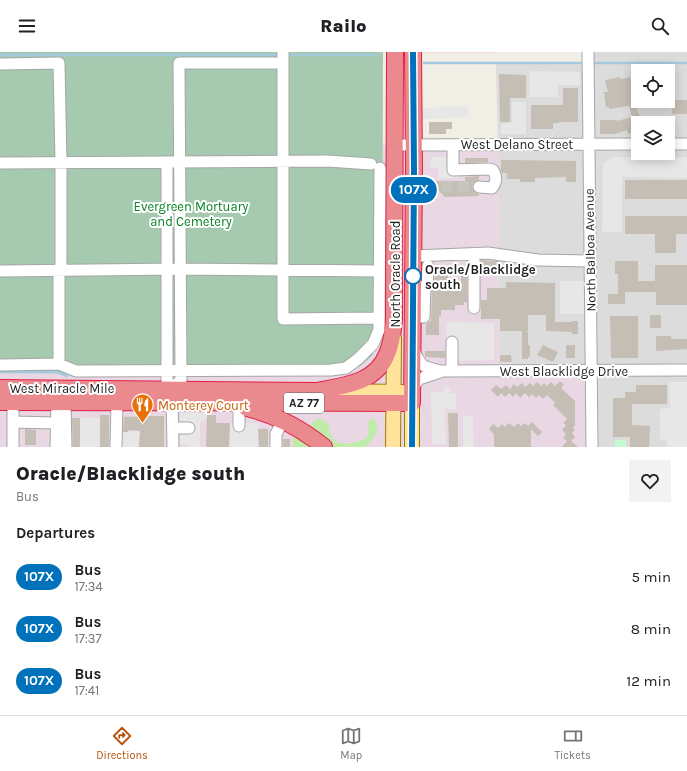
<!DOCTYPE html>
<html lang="en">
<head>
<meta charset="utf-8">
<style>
	body { margin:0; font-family:Karla,sans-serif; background:#f2f2f2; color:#202124; height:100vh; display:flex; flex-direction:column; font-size:15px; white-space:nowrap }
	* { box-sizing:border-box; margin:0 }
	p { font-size:13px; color:#757577 }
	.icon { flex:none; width:22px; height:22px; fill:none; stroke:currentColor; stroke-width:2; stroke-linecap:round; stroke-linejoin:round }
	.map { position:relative; height:395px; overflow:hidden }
	.drawer { display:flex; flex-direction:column; background:#fff; flex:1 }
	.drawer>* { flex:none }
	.badge { padding:0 8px; border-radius:13px; font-size:14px; line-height:26px }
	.controls { position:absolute; left:631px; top:12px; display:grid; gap:8px }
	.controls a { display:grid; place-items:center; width:44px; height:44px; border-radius:0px; background:#fff; box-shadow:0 2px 10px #0003; font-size:20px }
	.map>.badge { position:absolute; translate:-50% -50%; box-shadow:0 0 0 2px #fff }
	h2 { padding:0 16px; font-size:15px; line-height:36px }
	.round { display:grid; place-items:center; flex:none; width:42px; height:42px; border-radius:0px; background:#f2f2f2 }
	.headline { display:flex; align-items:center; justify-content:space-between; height:68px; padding:0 16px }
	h1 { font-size:19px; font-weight:800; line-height:30px }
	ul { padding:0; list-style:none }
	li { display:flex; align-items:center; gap:12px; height:52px; padding:0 16px }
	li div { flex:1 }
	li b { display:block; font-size:15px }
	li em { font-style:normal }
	li .badge { min-width:44px; font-weight:700; text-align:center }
	header { display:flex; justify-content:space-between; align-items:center; height:52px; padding:0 16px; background:#fff; font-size:18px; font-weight:800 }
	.menu { display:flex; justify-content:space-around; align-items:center; height:56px; border-top:1px solid #e0e0e0; background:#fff; font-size:11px; color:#757577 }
	.menu a { display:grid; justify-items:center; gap:2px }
	.menu .selected { color:#b45309 }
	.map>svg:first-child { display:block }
</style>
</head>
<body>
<header><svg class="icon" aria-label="menu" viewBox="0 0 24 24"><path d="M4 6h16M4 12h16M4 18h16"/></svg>Railo<svg class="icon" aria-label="search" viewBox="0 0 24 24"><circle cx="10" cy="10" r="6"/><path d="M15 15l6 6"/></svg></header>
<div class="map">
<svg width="687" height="395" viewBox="0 0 687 395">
	<rect width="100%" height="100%" fill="#f0eee5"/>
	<path fill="#dddcdc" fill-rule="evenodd" d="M588,0H687V395H592L499,319L498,93L496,11H588ZM638,19H668V49H638ZM638,71H668V101H638Z"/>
	<path fill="#f1d9d4" d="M421,0H498V1H421Z"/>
	<path fill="#e9d7e3" d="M382,93H498L499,319H592V395H0V321L281,323L382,282Z"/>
	<path fill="#c0eca9" d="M319,367C322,368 325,368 327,371C330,374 329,379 331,383C334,393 348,393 356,390C379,384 362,376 371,367H374C382,378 373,386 366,395H331L308,377L315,368Z
		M293,382L315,395H293Z"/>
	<path fill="#a5cab0" d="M0,0H383L382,282L372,304L359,315L329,321L281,323L0,321Z"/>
	<path fill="#c1fbce" d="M615,388H626V395H614Z"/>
	<path fill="#e7e7e7" d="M530,19L580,20V33H558V45H529Z
		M512,50H526V82H501V72L512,71Z
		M468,54L469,65L423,67L422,56Z
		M431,105H449L459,116V126L438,127V116H430Z
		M612,105H687V126L622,125V180H602L603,112Z
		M560,229H584V262H560Z
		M446,270L494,271V308L448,309Z
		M669,330H687V395H667V388L660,387V357L670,356Z
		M444,335H449L450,341H456V357H445L446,392H432L431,340H444Z
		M180,361H207V367L200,370V395H188L185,392L180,393Z
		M463,364H473L474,395H463Z
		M80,366H100V395H80Z
		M230,371H259V395H229Z
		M140,379L139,395H119V380Z"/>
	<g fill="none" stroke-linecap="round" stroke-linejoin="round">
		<path stroke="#a4c9df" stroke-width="2.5" d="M0,3H281
			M286,3H377
			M424,11H585
			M592,11H687
			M0,320H57L67,324"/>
	</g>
	<path fill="#c5beb4" d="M499,22L526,23V46H510V70H500Z
		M620,25L621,27L630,25L635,44L638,43V49H657L658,51L636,57L644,71H632L635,80L628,82L627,78L615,82H600V68H617V69L632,65L629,54L609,57V55H606L604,40H608L605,28Z
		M563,36H578V70H559V71H553V77H531V53H563Z
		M673,48H687V62H672Z
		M429,70H452V77H446V82H429Z
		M465,106H488V110L465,111Z
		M501,108L576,109V130H566V125L535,126V130H520V127H507V121H502L501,118Z
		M479,124V128L473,131L472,135L475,141L479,142V144L445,145L432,132V141H425V129H465V125Z
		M625,128H687V147H625Z
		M625,164H687V182H676V201H655V182H625Z
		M481,208L498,209V215H481Z
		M615,209H638V229H655V213H687V253H656V240H625V252H608V242H618V222H615Z
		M435,216H448V231H461V217H467V250H464V253H455V258H441V264H439V283H426V272L431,269L432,240L434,235Z
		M506,230L555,231V270H572V269H578V282H572V280L546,279V263H528V279H525L528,280V293H530V305H528V307H522V279H500V267H481V248H487V236H506Z
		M650,263H661V276H650Z
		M610,264H638V306H611Z
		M656,284H671V287H687V297L656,299Z
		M543,293L558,300L553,310L537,303Z
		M566,293H575V306H566Z
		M425,299H445V306L425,305Z
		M500,303H511L512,310H500Z
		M560,329L564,333L561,336L575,349V373L573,376L575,378L572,381L575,385L571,389L578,395H562L567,389L563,386L566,382L562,378L566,373L563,371L567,367L553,353L555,351L547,343L543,347L539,343L536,346L532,342L529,345L525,341L520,346L516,341L513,345L509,341L505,345L501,341L498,345L491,338L496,333L501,337L506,333L510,337L514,332L517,335L522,331L525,335L530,331L533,334L537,330L541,334L544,331L547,334L551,330L555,334Z
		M636,333H667V352H632V373L650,374L649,395H630V385H613V346H625V340H636Z
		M448,361H458V395H449Z
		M100,363H109V395H100Z
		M207,363H216V371H230L229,395H206Z
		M155,364H164V395H139L140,379L128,378V380H123L124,365Z
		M72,366H80V395H73Z
		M532,370L542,380L538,384L531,377V395H494V382L489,377L493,372L498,376L502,372L505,375L509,371L514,375L518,371L521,374L525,371L528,374Z
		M25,377L36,378V393H25Z
		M258,377H268V395H259Z
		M283,387H290V395H283Z"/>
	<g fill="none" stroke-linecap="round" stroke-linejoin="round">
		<path stroke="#c6c5bd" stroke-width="11" stroke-dasharray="11 5.5" stroke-linecap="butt" d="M425,134L479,135"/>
		<defs>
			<path id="minor" d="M283,0V267L378,266
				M588,0L592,395
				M0,12L59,11L61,111V213L59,219V312
				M668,92H687
				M396,93L638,92
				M453,93V118L488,117L493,118C497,125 497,130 492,136L479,135
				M167,110V328L172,337L181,328V325L179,11H283
				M0,111L328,109L371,112
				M474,202V256
				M413,204L488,201L538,208L590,209
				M0,219L180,217L379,219
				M421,235H427L428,214
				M413,265H424L425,235
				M452,290V319
				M414,298C421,316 424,315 441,319L687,318
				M0,313L59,312L76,319L331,318L346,316L358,307L373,292L379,278L380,116
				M413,336L419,327L440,320
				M172,344L173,395
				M65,350L66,395
				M13,370L56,371
				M239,374V355
				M173,376H189
				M13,395V350
				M56,395L57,350
				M116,395L117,350
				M276,395V382L283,368"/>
			<path id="major" d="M335,339L402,340
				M393,395L394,286
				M412,395V351"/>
			<path id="highway" d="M0,336L316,339C344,334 376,331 387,302C392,291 393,279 394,268L395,0
				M0,350L412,351L414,118L413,0
				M247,356C276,363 301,376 324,395"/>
		</defs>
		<use href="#minor" stroke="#a6a6a6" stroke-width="13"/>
		<use href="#major" stroke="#9a7e00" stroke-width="16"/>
		<use href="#highway" stroke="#e11f45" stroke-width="18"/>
		<use href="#minor" stroke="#fff" stroke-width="11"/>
		<use href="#major" stroke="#ffe39b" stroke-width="14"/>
		<use href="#highway" stroke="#ea8a8e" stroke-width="16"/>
	</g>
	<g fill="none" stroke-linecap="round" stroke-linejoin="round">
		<defs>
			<path id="line" d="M412,395L414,118L413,0"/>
		</defs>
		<use href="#line" stroke="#fff" stroke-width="9"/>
		<use href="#line" stroke="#0072bc" stroke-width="6"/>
	</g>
	<defs>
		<symbol id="restaurant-pin" viewBox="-11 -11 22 30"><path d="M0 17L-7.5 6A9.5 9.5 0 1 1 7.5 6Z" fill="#e8710a" stroke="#fff"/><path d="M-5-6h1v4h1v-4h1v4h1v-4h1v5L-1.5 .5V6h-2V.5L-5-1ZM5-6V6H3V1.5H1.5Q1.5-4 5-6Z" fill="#fff"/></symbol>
	</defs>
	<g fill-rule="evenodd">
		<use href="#restaurant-pin" x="130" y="340" width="25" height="34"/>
	</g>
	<circle fill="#fff" stroke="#0072bc" stroke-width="2" cx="413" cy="224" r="8"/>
	<g text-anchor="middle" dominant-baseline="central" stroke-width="4" stroke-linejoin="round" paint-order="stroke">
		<rect fill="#fff" stroke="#626262" stroke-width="1" x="284" y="341" width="40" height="20" rx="3"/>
		<g font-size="12" font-weight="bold" fill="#1f1f1f">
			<text x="304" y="351">AZ 77</text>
		</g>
		<g font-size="13" fill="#1f1f1f" stroke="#fff">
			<text x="517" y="92">West Delano Street</text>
			<text transform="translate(590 198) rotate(-91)">North Balboa Avenue</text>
			<text transform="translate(395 222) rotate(-90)">North Oracle Road</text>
			<text x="564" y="319">West Blacklidge Drive</text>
			<text x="62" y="336">West Miracle Mile</text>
		</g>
		<g font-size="13" fill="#088224" stroke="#fff">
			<text x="191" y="154">Evergreen Mortuary<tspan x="191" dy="15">and Cemetery</tspan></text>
		</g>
		<g font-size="13" font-weight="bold" fill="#1f1f1f" stroke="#fff" text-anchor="start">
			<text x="425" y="217">Oracle/Blacklidge<tspan x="425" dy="15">south</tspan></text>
		</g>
		<g font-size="13" fill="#c56008" stroke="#fff" text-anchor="start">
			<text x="158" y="353">Monterey Court</text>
		</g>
	</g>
</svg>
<div class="controls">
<a><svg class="icon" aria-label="locate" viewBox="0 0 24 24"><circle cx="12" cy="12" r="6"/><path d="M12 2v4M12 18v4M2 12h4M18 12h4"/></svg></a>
<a><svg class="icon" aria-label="layers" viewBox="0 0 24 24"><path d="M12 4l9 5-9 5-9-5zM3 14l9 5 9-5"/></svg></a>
</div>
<b class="badge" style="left:414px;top:138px;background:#0072bc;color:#fff">107X</b>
</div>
<section class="drawer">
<div class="headline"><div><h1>Oracle/Blacklidge south</h1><p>Bus</p></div><a class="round"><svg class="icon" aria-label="heart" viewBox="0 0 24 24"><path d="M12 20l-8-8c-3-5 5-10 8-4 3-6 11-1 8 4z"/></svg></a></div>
<h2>Departures</h2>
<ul>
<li><span class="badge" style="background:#0072bc;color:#fff">107X</span><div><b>Bus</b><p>17:34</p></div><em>5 min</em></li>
<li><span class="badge" style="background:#0072bc;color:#fff">107X</span><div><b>Bus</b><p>17:37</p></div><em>8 min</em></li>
<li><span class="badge" style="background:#0072bc;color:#fff">107X</span><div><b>Bus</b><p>17:41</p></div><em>12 min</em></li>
</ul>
</section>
<nav class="menu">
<a class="selected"><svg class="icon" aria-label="directions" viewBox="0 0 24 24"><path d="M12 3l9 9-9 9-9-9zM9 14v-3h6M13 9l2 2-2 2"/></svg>Directions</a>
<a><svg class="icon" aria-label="map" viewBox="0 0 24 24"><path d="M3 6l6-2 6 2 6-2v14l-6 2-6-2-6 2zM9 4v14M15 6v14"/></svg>Map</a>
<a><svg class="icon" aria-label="tickets" viewBox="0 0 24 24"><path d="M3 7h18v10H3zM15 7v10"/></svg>Tickets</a>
</nav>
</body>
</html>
